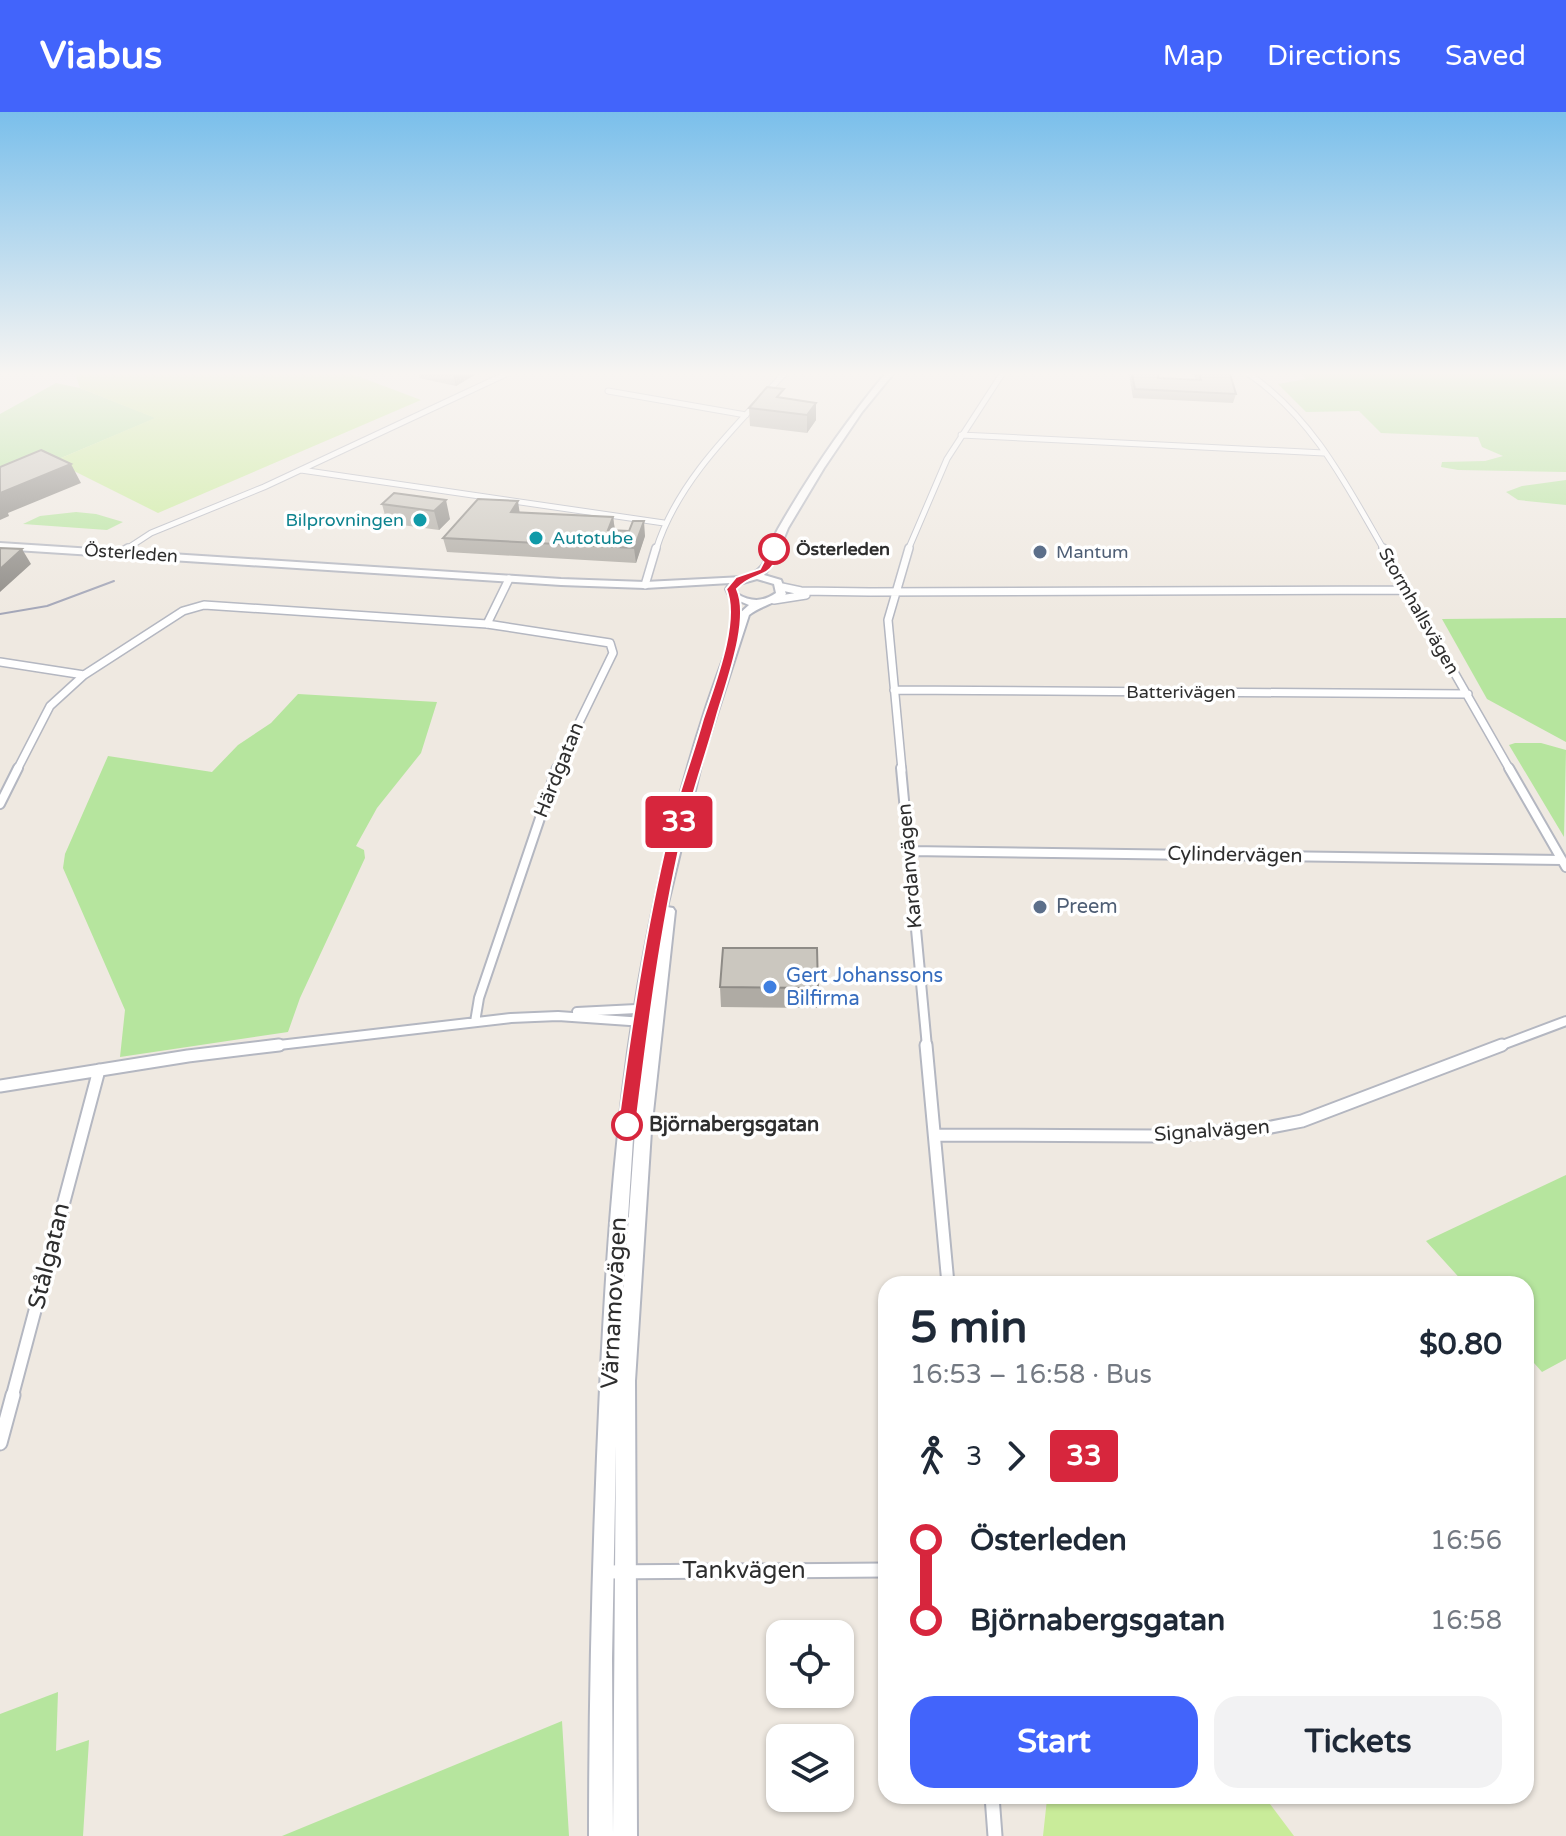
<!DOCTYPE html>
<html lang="en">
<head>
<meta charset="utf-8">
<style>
	body { margin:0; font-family:"Varela Round",sans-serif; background:#f2f2f3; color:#1f2937; height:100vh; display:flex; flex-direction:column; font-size:30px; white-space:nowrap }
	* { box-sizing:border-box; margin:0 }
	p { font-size:26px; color:#747a83 }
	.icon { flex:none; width:44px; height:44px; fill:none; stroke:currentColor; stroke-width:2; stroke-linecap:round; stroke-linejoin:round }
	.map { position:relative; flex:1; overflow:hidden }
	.side { position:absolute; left:878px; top:1164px; width:656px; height:528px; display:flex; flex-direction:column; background:#fff; border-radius:24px; box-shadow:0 2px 6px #0004 }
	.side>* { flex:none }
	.badge { padding:0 16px; border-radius:6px; font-size:28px; line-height:52px }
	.tools { position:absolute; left:766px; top:1508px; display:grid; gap:16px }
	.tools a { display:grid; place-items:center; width:88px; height:88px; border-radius:16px; background:#fff; box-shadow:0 2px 6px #0004; font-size:40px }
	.map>.badge { position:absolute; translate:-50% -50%; box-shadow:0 0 0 4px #fff }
	.legs { display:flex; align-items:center; gap:12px; height:88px; padding:0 32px; font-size:26px }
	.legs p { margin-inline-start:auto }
	.headline { display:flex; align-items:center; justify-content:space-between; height:136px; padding:0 32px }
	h1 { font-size:44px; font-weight:700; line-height:60px }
	.primary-button { display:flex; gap:16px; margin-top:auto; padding:16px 32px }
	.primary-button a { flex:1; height:92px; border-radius:24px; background:#4264fb; color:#fff; font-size:32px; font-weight:700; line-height:92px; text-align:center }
	.primary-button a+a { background:#f2f2f3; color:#1f2937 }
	ul { padding:0 32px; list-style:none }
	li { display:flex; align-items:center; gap:28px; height:80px; font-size:30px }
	li i { display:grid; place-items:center; width:12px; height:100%; margin:0 10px; background:currentColor }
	li i::after { content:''; width:20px; height:20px; margin:-10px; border:6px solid; border-radius:50%; background:#fff }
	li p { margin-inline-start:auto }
	li:first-child i { background:linear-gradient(#0000 50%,currentColor 0) }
	li:last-child i { background:linear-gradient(currentColor 50%,#0000 0) }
	header { display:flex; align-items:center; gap:48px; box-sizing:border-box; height:112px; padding:0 40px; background:#4264fb; color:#fff }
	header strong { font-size:38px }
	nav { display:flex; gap:44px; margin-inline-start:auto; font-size:28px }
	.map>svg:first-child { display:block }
</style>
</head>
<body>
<header>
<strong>Viabus</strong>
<nav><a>Map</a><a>Directions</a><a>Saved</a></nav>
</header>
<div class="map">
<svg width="1566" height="1724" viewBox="0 0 1566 1724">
	<rect width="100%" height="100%" fill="#efe9e1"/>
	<path fill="#b6e59e" d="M1301,262H1566V360L1458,358L1441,355L1442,350L1485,349L1503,344L1482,335L1478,325L1381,321L1359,299L1306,300L1278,272L1306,267Z
		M56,271L80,276L156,306L54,349L0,358V302Z
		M1566,368V393L1518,388L1506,380L1522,374Z
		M76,400L96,402L123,410L107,418L23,412L40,404Z
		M1566,506V630L1487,587L1442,507Z
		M298,582L437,590L421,641L377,696L356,734L364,738L365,746L300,886L288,920L120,945L125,898L63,756L65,742L108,644L212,660L238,633L271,611Z
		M1515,631H1541L1566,638L1564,725L1509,633Z
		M1566,1063V1247L1542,1260L1526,1242V1172H1465L1426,1129Z
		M58,1580L56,1639L89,1628L83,1724H0V1602Z
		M562,1609L569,1724H282Z"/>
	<path fill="#c9ec9a" d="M75,262H352L421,288L158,401L54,349L155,306L80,276Z
		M1052,1684H1264L1294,1724H1043L1047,1687Z"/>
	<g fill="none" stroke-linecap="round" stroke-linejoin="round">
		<defs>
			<path id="minor-far4" d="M1249,262C1313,306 1346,372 1384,438
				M608,279L746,303
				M961,323L1324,341
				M301,358L664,411
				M125,438L151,421L264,375L506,262
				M656,438C677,369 736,314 784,262
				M908,438L947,347L1002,262"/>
			<path id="minor-far3" d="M1383,436L1510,658
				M120,441L128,436
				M645,473L656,436
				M782,475L801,479L870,480L1408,478
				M774,488L806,483
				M487,512L509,467
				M0,550L84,563L183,499L204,493L487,512L610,531L613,541L556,658
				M894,578L1468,582
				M17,658L50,594L84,563
				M902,658L888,508L909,436"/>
			<path id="minor-far2" d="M901,656L927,935
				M1509,656L1566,755
				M0,692L18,656
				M909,739L1562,748
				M577,900L656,896
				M475,910L479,886L557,656
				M262,935L511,906L558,904L644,910
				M1497,935L1566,909"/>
			<path id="minor-far1" d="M926,933L948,1172
				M0,974L188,944L279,933
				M935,1023L1159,1024L1261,1017L1302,1009L1502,933
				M12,1285L99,958"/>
			<path id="minor" d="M0,1331L13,1283
				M603,1460L886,1458
				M992,1684L995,1724"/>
			<path id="secondary" d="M885,262H893L862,300L824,356L788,416L775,448L764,463L781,468L786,482C775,492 760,494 749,503L703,645L667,795L673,796L675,799L651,1019L635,1269L637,1724H613L616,1333L612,1547L613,1724H589C589,1575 593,1425 600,1276C607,1129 617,982 645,837C660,758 679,679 704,602C715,568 728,536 739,502L749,493L730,485L726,477L730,471L645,476L561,473L0,437V431L561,467L645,470L743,465C771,457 766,438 778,417C809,363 845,310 885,262ZM757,467L774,472L776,481C763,490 751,490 737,482L736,477L739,472ZM653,866L635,1019L621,1215L634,1011Z"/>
		</defs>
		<use href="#minor-far4" stroke="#b4b7c1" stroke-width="7"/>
		<use href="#minor-far3" stroke="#b4b7c1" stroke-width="10"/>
		<use href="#minor-far2" stroke="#b4b7c1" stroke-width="12"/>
		<use href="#minor-far1" stroke="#b4b7c1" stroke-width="15"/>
		<use href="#minor" stroke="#b4b7c1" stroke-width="17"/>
		<use href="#secondary" stroke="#b4b7c1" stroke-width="4"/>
		<use href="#minor-far4" stroke="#fff" stroke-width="5"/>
		<use href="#minor-far3" stroke="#fff" stroke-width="7"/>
		<use href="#minor-far2" stroke="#fff" stroke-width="8"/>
		<use href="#minor-far1" stroke="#fff" stroke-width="11"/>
		<use href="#minor" stroke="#fff" stroke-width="13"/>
		<use href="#secondary" fill="#fff" fill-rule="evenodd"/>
		<path stroke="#a3a6b8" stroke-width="2" d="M0,502L47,494L114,469"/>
	</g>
	<path fill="#afaba4" d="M419,262H476L456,274L419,266Z
		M1129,262H1158V266L1196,268L1194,262H1230L1236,282L1233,291L1133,286Z
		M816,291V308L807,321L750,314L749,296Z
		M394,381L450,407L439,418L387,411L382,392Z
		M520,401L613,405L615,418L645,424L636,451L447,440L443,426Z
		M720,875L818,876L817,896L721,895Z"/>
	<path fill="#8e8b86" d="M453,262H476L456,274Z
		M816,291V308L807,321V303Z
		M71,352L81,371L8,401L9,404L0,408V381Z
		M446,388L450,407L439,418L434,399Z
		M518,389L520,403L511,400Z
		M613,405L615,419L608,418Z
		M644,409L645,424L636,451L634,436Z
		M22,437L31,452L0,480V457Z"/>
	<path fill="#cbc7bf" stroke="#8e8b86" stroke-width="2" d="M1132,262H1158V266L1201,268L1199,262H1230L1236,282L1135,277Z
		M767,275L784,277L777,285L816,291L807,303L749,296Z
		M41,338L71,352L0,381V355Z
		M394,381L446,388L434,399L382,392Z
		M478,387L518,389L511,400L613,405L608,418L629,419L633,409H644L634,436L443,426Z
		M0,436L22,437L0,457Z
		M723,836H817L818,876L720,875Z"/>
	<linearGradient id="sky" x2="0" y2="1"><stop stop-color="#7abfeb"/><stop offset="0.52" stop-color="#f8f5f2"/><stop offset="1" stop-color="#f8f5f2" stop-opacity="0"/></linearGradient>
	<rect width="1566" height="503" fill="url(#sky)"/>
	<path fill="#d7263d" stroke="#fff" stroke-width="2" d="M771,435L779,437C772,471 755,457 737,477C751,509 725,574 716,607C705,646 691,685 682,724C660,820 648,916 636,1013L627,1020L618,1013C631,916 645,819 668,724C677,685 692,646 703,607C714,574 740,509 726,477L736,465L760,457Z"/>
	<g fill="#0f9aa8" stroke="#fff" stroke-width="3">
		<circle cx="420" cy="408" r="8"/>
		<circle cx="536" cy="426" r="8"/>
	</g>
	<g fill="#fff" stroke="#d7263d" stroke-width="4">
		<circle cx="774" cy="437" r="14"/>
		<circle cx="627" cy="1013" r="14"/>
	</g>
	<g fill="#5c6f8a" stroke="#fff" stroke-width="3">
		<circle cx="1040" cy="440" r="8"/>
		<circle cx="1040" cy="795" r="8"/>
	</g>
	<circle fill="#3f7fe0" stroke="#fff" stroke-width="3" cx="770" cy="875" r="8"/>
	<g text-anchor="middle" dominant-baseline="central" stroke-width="7" stroke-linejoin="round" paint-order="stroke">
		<g font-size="18" fill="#0d838f" stroke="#fff" text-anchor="end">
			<text x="404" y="408">Bilprovningen</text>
			<text x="552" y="426" text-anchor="start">Autotube</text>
		</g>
		<g font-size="18" font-weight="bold" fill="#2e2e2e" stroke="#fff" text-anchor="start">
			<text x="796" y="437">Österleden</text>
		</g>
		<g font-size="18" fill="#4e5e75" stroke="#fff" text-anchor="start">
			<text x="1056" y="440">Mantum</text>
		</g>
		<g font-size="18" fill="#2e2e2e" stroke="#fff">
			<text transform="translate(131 441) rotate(4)">Österleden</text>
			<text transform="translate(1419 499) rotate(60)">Stormhallsvägen</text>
			<text x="1181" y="580">Batterivägen</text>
		</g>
		<g font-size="20" fill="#2e2e2e" stroke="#fff">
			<text transform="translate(559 658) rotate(-68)">Härdgatan</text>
			<text transform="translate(1235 743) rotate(1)">Cylindervägen</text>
			<text transform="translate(910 754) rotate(-95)">Kardanvägen</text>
			<text transform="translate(1212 1019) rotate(-4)">Signalvägen</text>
		</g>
		<g font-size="20" fill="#4e5e75" stroke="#fff" text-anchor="start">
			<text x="1056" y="795">Preem</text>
		</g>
		<g font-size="20" fill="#366cbe" stroke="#fff" text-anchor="start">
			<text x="786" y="864">Gert Johanssons<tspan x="786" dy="23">Bilfirma</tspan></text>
		</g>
		<g font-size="20" font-weight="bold" fill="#2e2e2e" stroke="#fff" text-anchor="start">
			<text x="649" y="1013">Björnabergsgatan</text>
		</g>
		<g font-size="24" fill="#2e2e2e" stroke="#fff">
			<text transform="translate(49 1144) rotate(-76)">Stålgatan</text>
			<text transform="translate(614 1191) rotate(-87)">Värnamovägen</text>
			<text x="744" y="1458">Tankvägen</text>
		</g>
	</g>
</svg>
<div class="tools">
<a><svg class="icon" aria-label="locate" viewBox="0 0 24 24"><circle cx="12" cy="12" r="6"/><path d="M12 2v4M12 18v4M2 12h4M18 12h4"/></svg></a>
<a><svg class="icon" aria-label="layers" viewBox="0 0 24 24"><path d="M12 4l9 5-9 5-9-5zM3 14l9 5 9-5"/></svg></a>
</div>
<b class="badge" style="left:679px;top:710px;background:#d7263d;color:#fff">33</b>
<section class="side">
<div class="headline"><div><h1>5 min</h1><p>16:53 – 16:58 · Bus</p></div><b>$0.80</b></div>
<div class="legs"><svg class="icon" aria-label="walk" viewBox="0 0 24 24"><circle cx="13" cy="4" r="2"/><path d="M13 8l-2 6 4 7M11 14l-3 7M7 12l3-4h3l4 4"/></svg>3<svg class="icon" aria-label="forward" viewBox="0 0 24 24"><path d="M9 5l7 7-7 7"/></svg><b class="badge" style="background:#d7263d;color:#fff">33</b></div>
<ul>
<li><i style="color:#d7263d"></i><b>Österleden</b><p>16:56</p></li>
<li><i style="color:#d7263d"></i><b>Björnabergsgatan</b><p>16:58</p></li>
</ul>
<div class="primary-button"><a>Start</a><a>Tickets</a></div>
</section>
</div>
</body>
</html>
